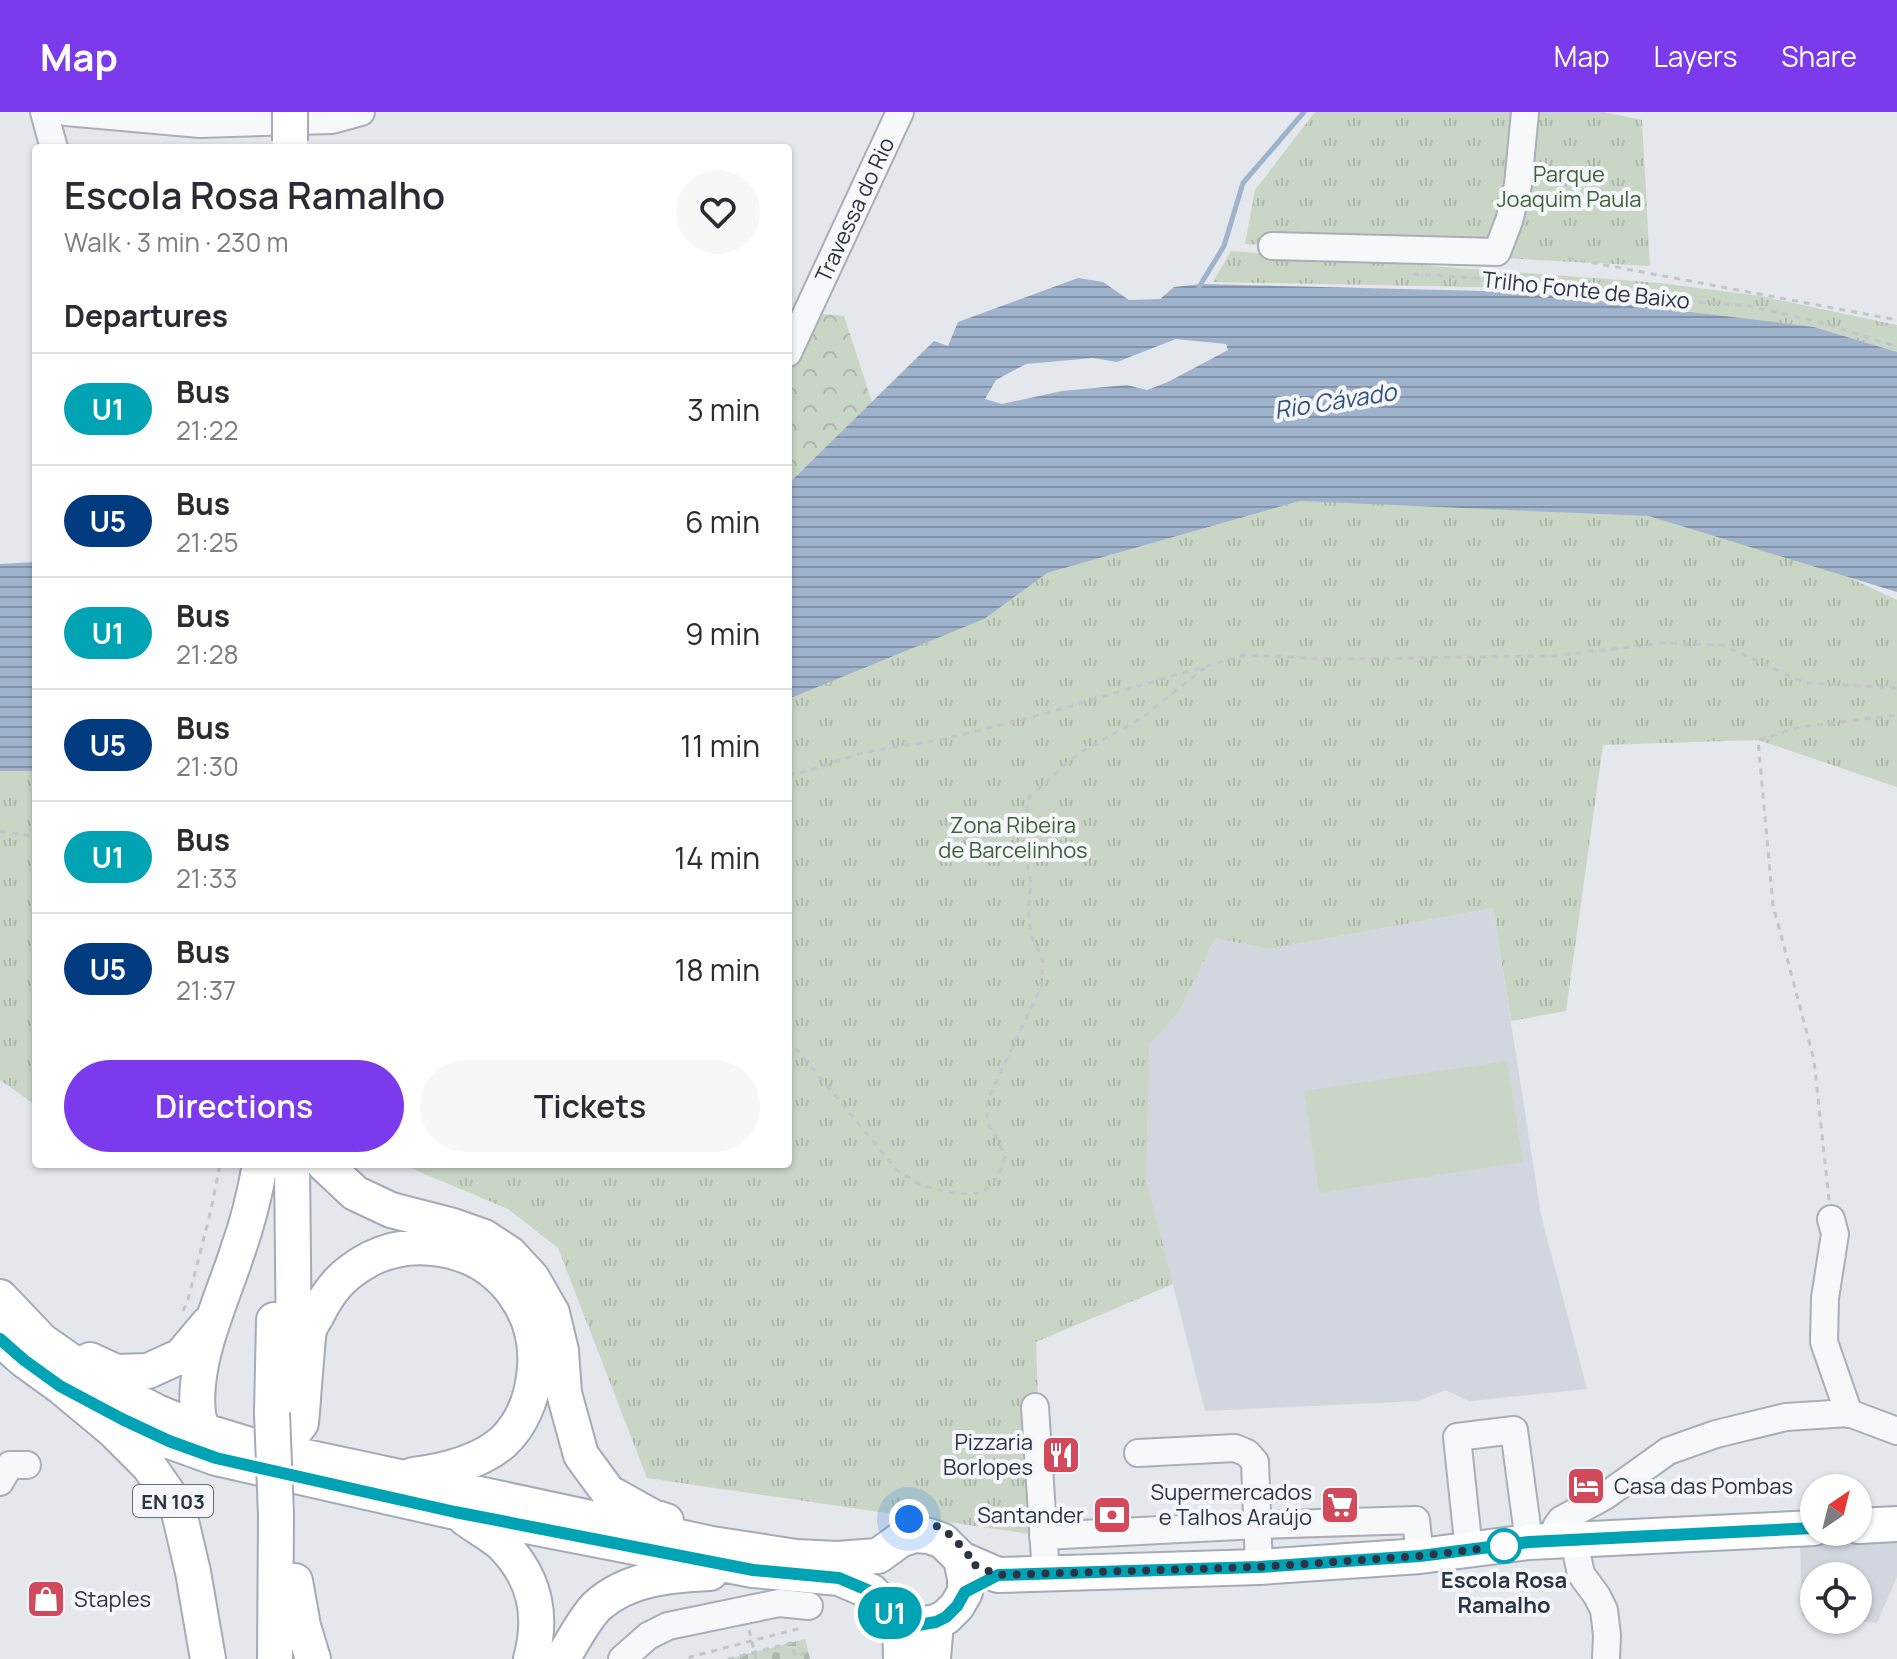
<!DOCTYPE html>
<html lang="en">
<head>
<meta charset="utf-8">
<style>
	body { margin:0; font-family:Manrope,sans-serif; background:#f7f7f7; color:#2b2b33; height:100vh; display:flex; flex-direction:column; font-size:30px; white-space:nowrap }
	* { box-sizing:border-box; margin:0 }
	p { font-size:26px; color:#7c7c81 }
	.icon { flex:none; width:44px; height:44px; fill:none; stroke:currentColor; stroke-width:2; stroke-linecap:round; stroke-linejoin:round }
	.map { position:relative; flex:1; overflow:hidden }
	.details { position:absolute; left:32px; top:32px; width:760px; height:1024px; display:flex; flex-direction:column; background:#fff; border-radius:8px; box-shadow:0 2px 6px #0004 }
	.details>* { flex:none }
	.badge { padding:0 16px; border-radius:26px; font-size:28px; line-height:52px }
	.needle { width:52px; rotate:35deg }
	.fabs { position:absolute; left:1800px; top:1362px; display:grid; gap:16px }
	.fabs a { display:grid; place-items:center; width:72px; height:72px; border-radius:50%; background:#fff; box-shadow:0 2px 6px #0004; font-size:40px }
	.you { position:absolute; width:40px; height:40px; margin:-20px; border:6px solid #fff; border-radius:50%; background:#1a73e8; box-shadow:0 0 0 12px #1a73e833 }
	.map>.badge { position:absolute; translate:-50% -50%; box-shadow:0 0 0 4px #fff }
	h2 { padding:0 32px; font-size:30px; line-height:72px }
	.round { display:grid; place-items:center; flex:none; width:84px; height:84px; border-radius:42px; background:#f7f7f7 }
	.headline { display:flex; align-items:center; justify-content:space-between; height:136px; padding:0 32px }
	h1 { font-size:38px; font-weight:600; line-height:60px }
	.cta { display:flex; gap:16px; margin-top:auto; padding:16px 32px }
	.cta a { flex:1; height:92px; border-radius:48px; background:#7c3aed; color:#fff; font-size:32px; font-weight:600; line-height:92px; text-align:center }
	.cta a+a { background:#f7f7f7; color:#2b2b33 }
	ul { padding:0; list-style:none }
	li { display:flex; align-items:center; gap:24px; height:112px; padding:0 32px; border-top:2px solid #e1e1e2 }
	li div { flex:1 }
	li b { display:block; font-size:30px }
	li em { font-style:normal }
	li .badge { min-width:88px; font-weight:700; text-align:center }
	header { display:flex; align-items:center; gap:48px; box-sizing:border-box; height:112px; padding:0 40px; background:#7c3aed; color:#fff }
	header strong { font-size:38px }
	nav { display:flex; gap:44px; margin-inline-start:auto; font-size:28px }
	.map>svg:first-child { display:block }
</style>
</head>
<body>
<header>
<strong>Map</strong>
<nav><a>Map</a><a>Layers</a><a>Share</a></nav>
</header>
<div class="map">
<svg width="1897" height="1547" viewBox="0 0 1897 1547">
	<defs>
		<pattern id="forest-crowns" width="20" height="18" patternUnits="userSpaceOnUse" patternTransform="scale(2)"><rect width="20" height="18" fill="#c9d6c5"/><path d="M2 6a3 3 0 1 1 6 0M12 15a3 3 0 1 1 6 0" fill="none" stroke="#adb8ab"/></pattern>
		<pattern id="cemetery-stones" width="16" height="16" patternUnits="userSpaceOnUse" patternTransform="scale(2)"><rect width="16" height="16" fill="#c9d6c5"/><path d="M2 7V4a2 2 0 0 1 4 0v3zM10 15v-3a2 2 0 0 1 4 0v3z" fill="#adb8ab"/></pattern>
		<pattern id="park-tufts" width="24" height="20" patternUnits="userSpaceOnUse" patternTransform="scale(2)"><rect width="24" height="20" fill="#c9d6c5"/><path d="M3 7l-1-3M5 7V3M7 7l1-3M15 17l-1-3M17 17v-4M19 17l1-3" fill="none" stroke="#adb8ab"/></pattern>
		<pattern id="water-rules" width="6" height="5" patternUnits="userSpaceOnUse" patternTransform="scale(2)"><rect width="6" height="5" fill="#9fb4cc"/><path d="M0 2.5h6" fill="none" stroke="#8293a7"/></pattern>
	</defs>
	<rect width="100%" height="100%" fill="#e4e7ec"/>
	<path fill="#d2d6de" d="M1493,796L1541,1103L1587,1277L1469,1289L1445,1278L1419,1289L1205,1299L1146,1066L1143,946L1149,933L1179,900L1215,826L1268,837Z
		M1897,1424V1465L1877,1511L1843,1508H1858V1464H1814V1505L1802,1504L1800,1429Z"/>
	<path fill="#c9d6c5" d="M1507,949L1523,1050L1319,1081L1304,979Z"/>
	<path fill="url(#forest-crowns)" d="M791,199L844,204L872,290L788,372V202Z"/>
	<path fill="url(#cemetery-stones)" d="M805,1527L810,1547H728Z"/>
	<path fill="url(#park-tufts)" d="M1315,0H1603L1642,8L1650,154L1245,132L1255,78Z
		M1231,139L1660,171L1760,184L1897,213V240L1814,215L1777,212L1525,176L1213,170Z
		M1646,370L1897,488V675L1758,628L1603,633L1566,899L1511,909L1493,796L1268,837L1215,826L1179,900L1149,933L1146,1066L1173,1172L1036,1230L1043,1424L647,1366L558,1136L508,1097L401,1052H788V579L1047,461L1300,389Z
		M36,652V988L34,992L0,968V655Z"/>
	<path fill="url(#water-rules)" fill-rule="evenodd" d="M1078,166L1103,170L1129,188L1160,187L1174,175L1202,172L1526,180L1814,215L1897,240V480L1649,404L1300,389L1047,461L984,507L788,587V372L934,229L948,234L958,210ZM1176,227L1226,232L1228,238L1168,270L1147,278L1127,273L1062,279L1002,292L985,287L996,268L1026,252L1093,246L1117,250Z
		M36,450V659H0V452Z"/>
	<g fill="none" stroke-linecap="round" stroke-linejoin="round">
		<path stroke="#9fb4cc" stroke-width="5" d="M1199,175L1224,134L1243,71L1304,0"/>
		<defs>
			<g id="minor">
				<path d="M44,0L54,36"/>
				<path d="M66,0L200,12L332,8L361,0"/>
				<path d="M1272,134L1497,140L1509,109L1518,73L1525,0"/>
				<path id="s1" d="M788,241L900,0"/>
				<path d="M1831,1107L1835,1122L1825,1186L1824,1230L1849,1302"/>
				<path d="M1035,1295L1046,1462"/>
				<path d="M1138,1341L1235,1336L1247,1341L1255,1350L1259,1455"/>
				<path d="M0,1370L10,1353H27"/>
				<path d="M1043,1424L1258,1413L1416,1408L1420,1444"/>
				<path d="M1574,1429L1581,1462L1597,1484L1604,1498L1607,1523L1606,1547"/>
				<path d="M1551,1430L1556,1415L1561,1408L1605,1384L1668,1339L1716,1322L1786,1305L1849,1301L1897,1319"/>
				<path d="M1469,1439L1457,1325L1514,1318L1529,1430"/>
				<path d="M622,1547L648,1524L668,1514L779,1491L809,1494"/>
			</g>
			<path id="major" d="M292,1052L294,1243
				M324,1052L355,1081L391,1098L453,1114L484,1125L510,1142L532,1166L552,1201L561,1239L564,1281L581,1343L608,1380L653,1405L666,1409
				M0,1185L42,1229L105,1273L159,1301L204,1319L250,1333L712,1432L796,1445L837,1447L878,1444L900,1428L914,1423L929,1424L943,1429L961,1447L965,1466V1480L957,1494L946,1505L936,1510L918,1513L900,1508L891,1503L872,1480L839,1466L753,1458L455,1400L216,1346L169,1329L122,1307L60,1274
				M0,1227L24,1248L60,1274L114,1319L149,1354L178,1396L193,1460L208,1547
				M90,1248L116,1260L148,1259L181,1244L208,1212
				M272,1301L274,1208
				M294,1320L301,1311C303,1290 304,1270 306,1250C307,1240 307,1229 309,1219C310,1214 314,1208 317,1203C330,1176 344,1161 370,1147C392,1136 417,1133 441,1137C503,1147 543,1203 534,1265C531,1289 521,1313 503,1330C479,1351 444,1359 413,1363
				M211,1336C206,1325 200,1314 198,1302C192,1249 221,1190 237,1141C247,1113 255,1082 260,1052
				M466,1407C477,1415 492,1423 502,1432C535,1465 543,1503 531,1547
				M1858,1414L1897,1412
				M961,1447L998,1463L1259,1455L1420,1444L1529,1430L1814,1416
				M295,1469L303,1514L313,1547
				M900,1508L901,1547
				M275,1547L276,1403
				M562,1547C572,1531 584,1507 597,1494C628,1466 670,1463 710,1461
				M933,1547L936,1510"/>
		</defs>
		<use href="#minor" stroke="#a9aeb7" stroke-width="30"/>
		<use href="#major" stroke="#a3abb8" stroke-width="38"/>
		<path stroke="#c2c5cb" stroke-width="3" stroke-dasharray="6 6" stroke-linecap="butt" d="M1568,146L1897,208
			M1413,162L1520,169L1670,188L1750,194L1827,212L1897,235
			M788,663L811,658L865,640L945,627L1047,601L1244,543L1336,547L1554,544L1663,531L1722,533L1805,571L1897,576
			M0,719L36,725
			M788,927L897,1058L922,1074L958,1082L982,1081L998,1066L1005,1044L997,1026L987,1011V989L1041,875L1043,849L1031,823L1028,798L1031,771L1022,727L1029,685L1079,641L1142,606L1204,556
			M1829,1088L1814,948L1773,793L1758,628L1801,615L1897,603
			M183,1199L188,1188L211,1098L220,1052
			M749,1518L756,1547
			M690,1547V1545L801,1516
			M728,1547L791,1531L795,1544L805,1541L806,1547"/>
		<use href="#minor" stroke="#f7f8fa" stroke-width="26"/>
		<use href="#major" stroke="#fff" stroke-width="34"/>
		<defs>
			<path id="major-bridge" d="M290,29V0
				M272,1301L276,1403"/>
		</defs>
		<use href="#major-bridge" stroke="#a3abb8" stroke-width="38" stroke-linecap="butt"/>
		<use href="#major-bridge" stroke="#fff" stroke-width="34"/>
	</g>
	<g fill="none" stroke-linecap="round" stroke-linejoin="round">
		<defs>
			<path id="line" d="M0,1227L24,1248L60,1274L122,1307L169,1329L216,1346L455,1400L753,1458L839,1466L872,1480L891,1503L900,1508L918,1513L936,1510L946,1505L957,1494L965,1480L998,1463L1259,1455L1420,1444L1529,1430L1814,1416"/>
		</defs>
		<use href="#line" stroke="#fff" stroke-width="18"/>
		<use href="#line" stroke="#00a3b4" stroke-width="12"/>
		<path stroke="#2b3445" stroke-width="8" stroke-dasharray="0 14.4" d="M909,1407C943,1412 949,1420 970,1445V1451L998,1463L1259,1455L1420,1444L1504,1434"/>
	</g>
	<defs>
		<symbol id="restaurant-square" viewBox="-11 -11 22 22"><rect x="-9" y="-9" width="18" height="18" rx="4" fill="#d1495b" stroke="#f4f6f9"/><path d="M-5-6h1v4h1v-4h1v4h1v-4h1v5L-1.5 .5V6h-2V.5L-5-1ZM5-6V6H3V1.5H1.5Q1.5-4 5-6Z" fill="#fff"/></symbol>
		<symbol id="hotel-square" viewBox="-11 -11 22 22"><rect x="-9" y="-9" width="18" height="18" rx="4" fill="#d1495b" stroke="#f4f6f9"/><path d="M-6-4.5h1.5V1H6V5H4.5V3h-9V5H-6ZM-4 0a1.8 1.8 0 1 1 3.6 0ZM.5 0V-2.5h3Q6-2.5 6 0Z" fill="#fff"/></symbol>
		<symbol id="supermarket-square" viewBox="-11 -11 22 22"><rect x="-9" y="-9" width="18" height="18" rx="4" fill="#d1495b" stroke="#f4f6f9"/><path d="M-6-5.5h2.5l.6 2H6L4.5 2H-2.5L-4.4-4H-6ZM-1.5 3.2a1.3 1.3 0 1 0 .1 0ZM3 3.2a1.3 1.3 0 1 0 .1 0Z" fill="#fff"/></symbol>
		<symbol id="bank-square" viewBox="-11 -11 22 22"><rect x="-9" y="-9" width="18" height="18" rx="4" fill="#d1495b" stroke="#f4f6f9"/><path d="M-6-4H6V4H-6ZM0-2.3a2.3 2.3 0 1 0 0 4.6a2.3 2.3 0 1 0 0-4.6Z" fill="#fff"/></symbol>
		<symbol id="shop-square" viewBox="-11 -11 22 22"><rect x="-9" y="-9" width="18" height="18" rx="4" fill="#d1495b" stroke="#f4f6f9"/><path d="M-5-2.5h2.3a2.7 3.5 0 0 1 5.4 0H5L5.5 6h-11ZM-1.5-2.5h3a1.5 2.3 0 0 0-3 0Z" fill="#fff"/></symbol>
	</defs>
	<g fill-rule="evenodd">
		<use href="#restaurant-square" x="1039" y="1321" width="44" height="44"/>
		<use href="#hotel-square" x="1564" y="1352" width="44" height="44"/>
		<use href="#supermarket-square" x="1318" y="1371" width="44" height="44"/>
		<use href="#bank-square" x="1090" y="1381" width="44" height="44"/>
		<use href="#shop-square" x="24" y="1465" width="44" height="44"/>
	</g>
	<circle fill="#fff" stroke="#00a3b4" stroke-width="4" cx="1504" cy="1434" r="16"/>
	<g text-anchor="middle" dominant-baseline="central" stroke-width="8" stroke-linejoin="round" paint-order="stroke">
		<rect fill="#f4f6f9" stroke="#676e7b" stroke-width="2" x="133" y="1373" width="80" height="32" rx="6"/>
		<g font-size="20" font-weight="bold" fill="#2b3445">
			<text x="173" y="1389">EN 103</text>
		</g>
		<g font-size="22" fill="#3f6138" stroke="#f4f6f9">
			<text x="1569" y="62">Parque<tspan x="1569" dy="25">Joaquim Paula</tspan></text>
			<text x="1013" y="713">Zona Ribeira<tspan x="1013" dy="25">de Barcelinhos</tspan></text>
		</g>
		<g font-size="22" fill="#2b3445" stroke="#f4f6f9">
			<text stroke="none"><textPath href="#s1" startOffset="158">Travessa do Rio</textPath></text>
			<text transform="translate(1586 178) rotate(6)">Trilho Fonte de Baixo</text>
		</g>
		<g font-size="22" fill="#2b3445" stroke="#f4f6f9" text-anchor="end">
			<text x="1033" y="1330">Pizzaria<tspan x="1033" dy="25">Borlopes</tspan></text>
			<text x="1614" y="1374" text-anchor="start">Casa das Pombas</text>
			<text x="1312" y="1380">Supermercados<tspan x="1312" dy="25">e Talhos Araújo</tspan></text>
			<text x="1084" y="1403">Santander</text>
			<text x="74" y="1487" text-anchor="start">Staples</text>
		</g>
		<g font-size="22" font-weight="bold" fill="#2b3445" stroke="#f4f6f9">
			<text x="1504" y="1468">Escola Rosa<tspan x="1504" dy="25">Ramalho</tspan></text>
		</g>
		<g font-size="24" font-style="italic" fill="#34527a" stroke="#f4f6f9">
			<text transform="translate(1335 288) rotate(-9)">Rio Cávado</text>
		</g>
	</g>
</svg>
<div class="fabs">
<a><svg class="needle" viewBox="-14 -14 28 28"><path d="M0-13l5 13h-10z" fill="#e53935"/><path d="M0 13l5-13h-10z" fill="#7c7c81"/></svg></a>
<a><svg class="icon" aria-label="locate" viewBox="0 0 24 24"><circle cx="12" cy="12" r="6"/><path d="M12 2v4M12 18v4M2 12h4M18 12h4"/></svg></a>
</div>
<div class="you" style="left:909px;top:1407px"></div>
<b class="badge" style="left:890px;top:1501px;background:#00a3b4;color:#fff">U1</b>
<section class="details">
<div class="headline"><div><h1>Escola Rosa Ramalho</h1><p>Walk · 3 min · 230 m</p></div><a class="round"><svg class="icon" aria-label="heart" viewBox="0 0 24 24"><path d="M12 20l-8-8c-3-5 5-10 8-4 3-6 11-1 8 4z"/></svg></a></div>
<h2>Departures</h2>
<ul>
<li><span class="badge" style="background:#00a3b4;color:#fff">U1</span><div><b>Bus</b><p>21:22</p></div><em>3 min</em></li>
<li><span class="badge" style="background:#003b80;color:#fff">U5</span><div><b>Bus</b><p>21:25</p></div><em>6 min</em></li>
<li><span class="badge" style="background:#00a3b4;color:#fff">U1</span><div><b>Bus</b><p>21:28</p></div><em>9 min</em></li>
<li><span class="badge" style="background:#003b80;color:#fff">U5</span><div><b>Bus</b><p>21:30</p></div><em>11 min</em></li>
<li><span class="badge" style="background:#00a3b4;color:#fff">U1</span><div><b>Bus</b><p>21:33</p></div><em>14 min</em></li>
<li><span class="badge" style="background:#003b80;color:#fff">U5</span><div><b>Bus</b><p>21:37</p></div><em>18 min</em></li>
</ul>
<div class="cta"><a>Directions</a><a>Tickets</a></div>
</section>
</div>
</body>
</html>
